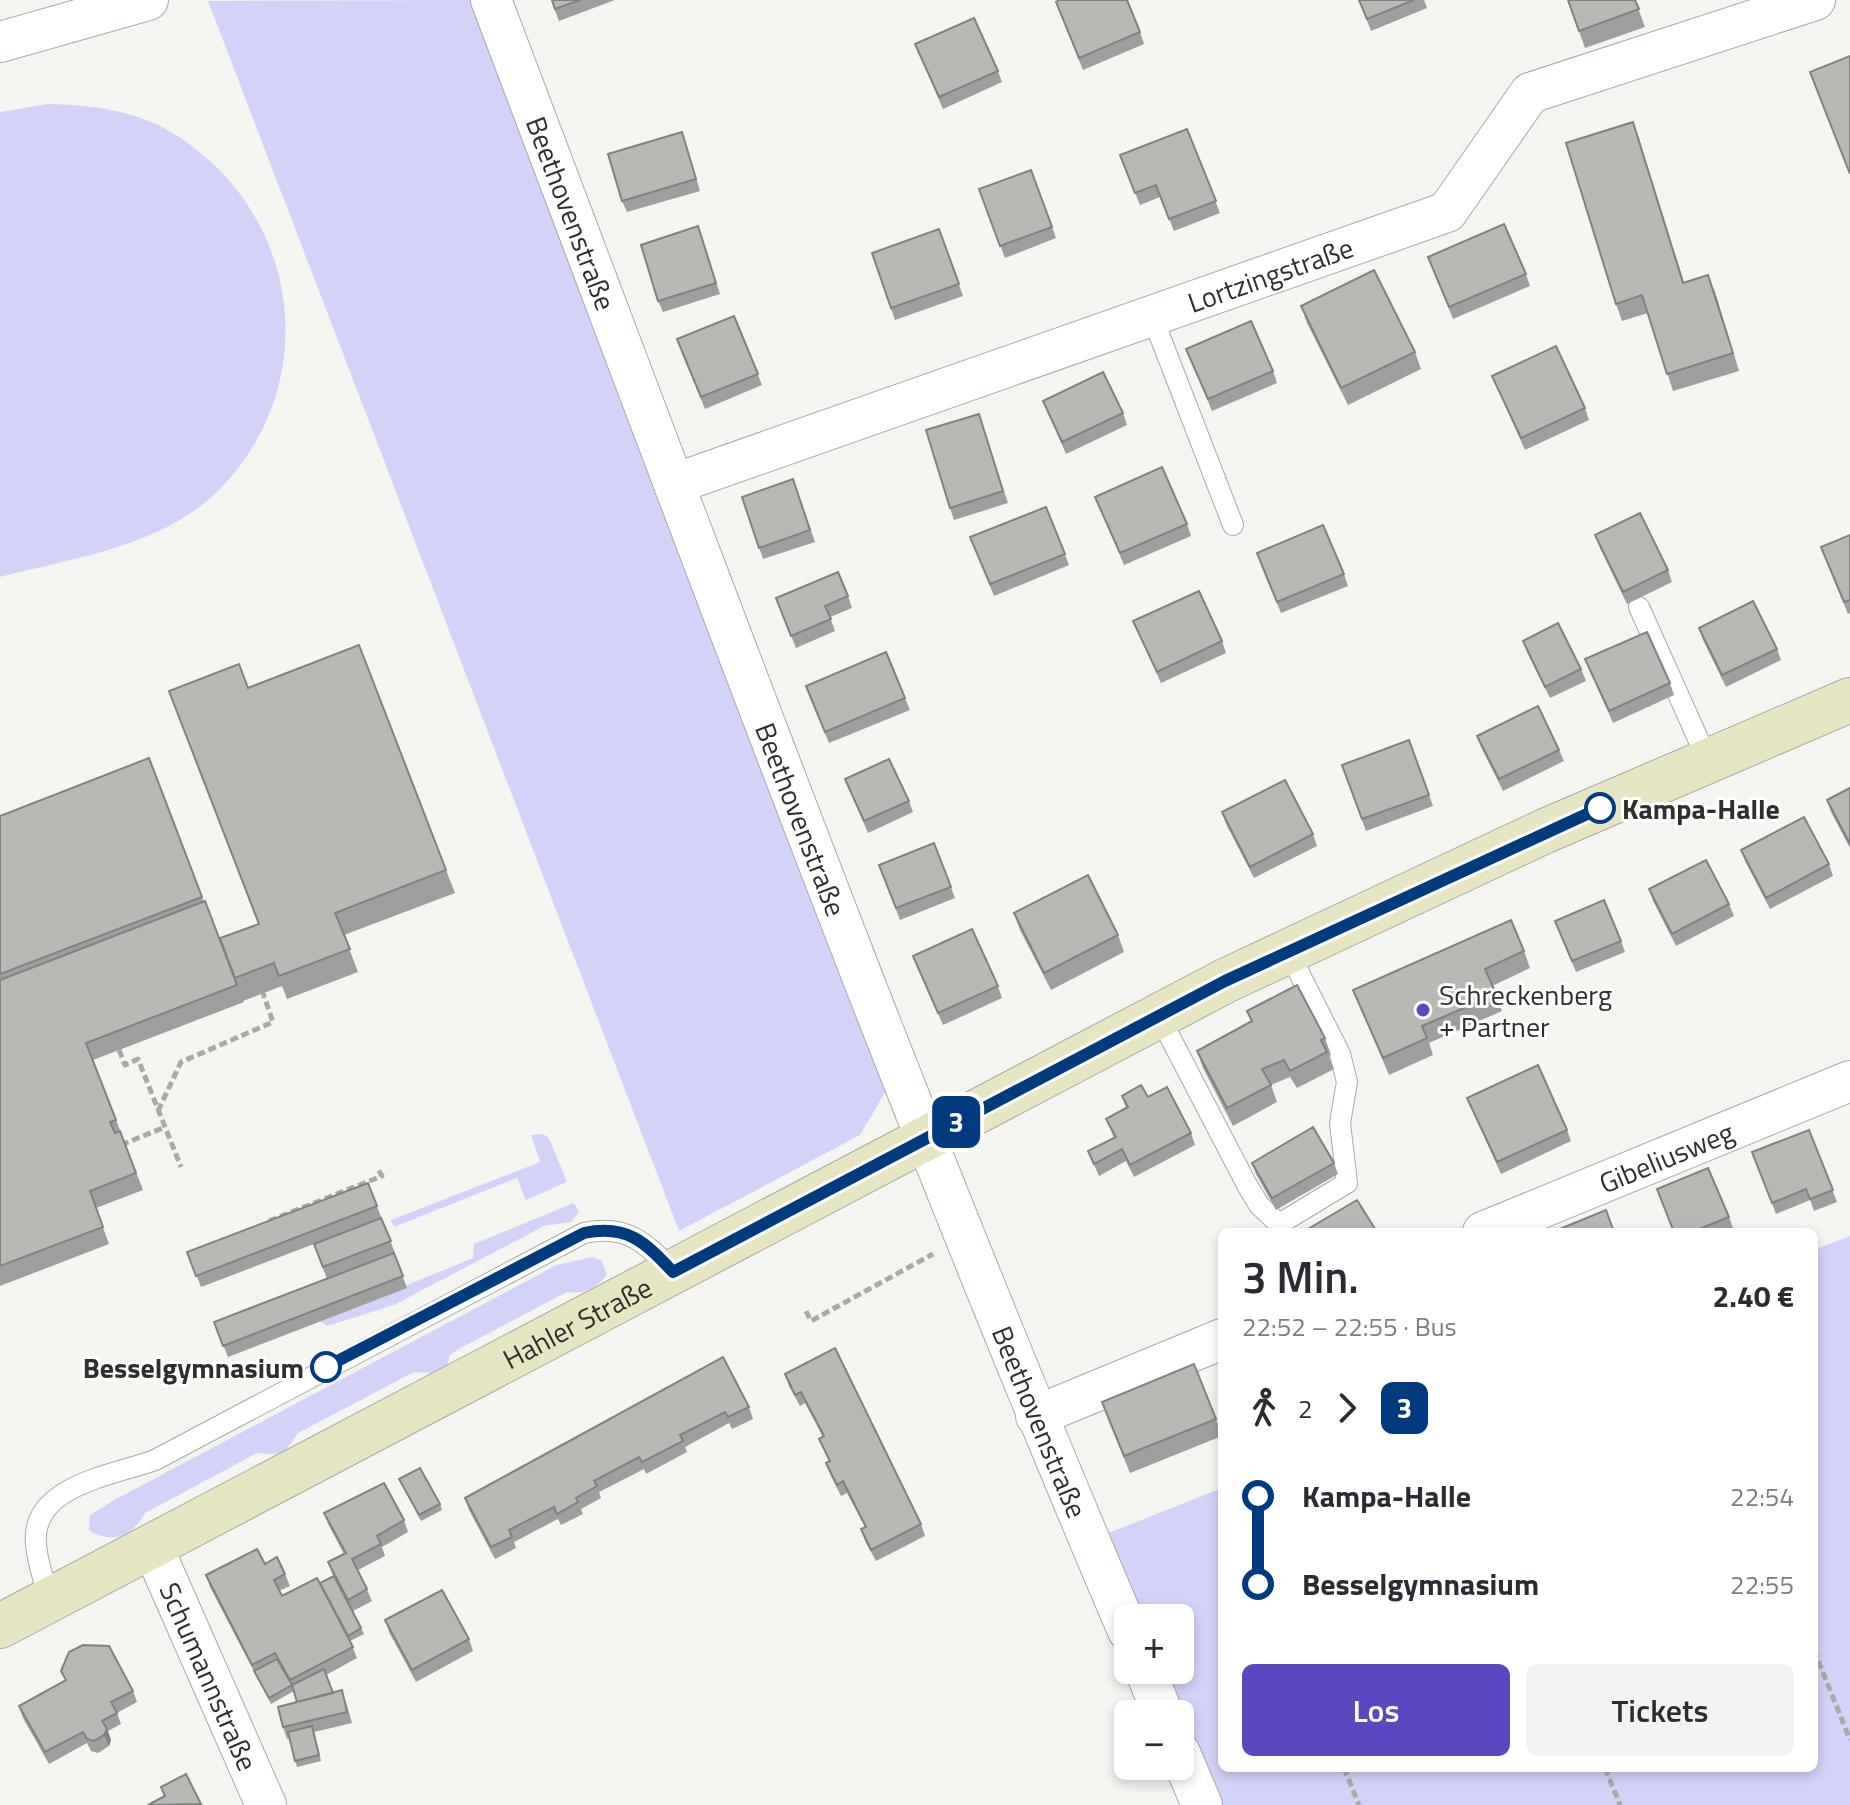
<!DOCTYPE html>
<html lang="de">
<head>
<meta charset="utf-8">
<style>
	body { margin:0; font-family:"Titillium Web",sans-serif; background:#f2f2f3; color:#2b2b33; height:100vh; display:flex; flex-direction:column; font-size:30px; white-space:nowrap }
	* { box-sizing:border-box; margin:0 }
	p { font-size:26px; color:#7c7c81 }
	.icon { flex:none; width:44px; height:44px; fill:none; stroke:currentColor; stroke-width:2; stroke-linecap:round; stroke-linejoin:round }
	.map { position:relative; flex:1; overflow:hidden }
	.sheet { position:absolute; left:1218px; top:1228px; width:600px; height:544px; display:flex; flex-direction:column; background:#fff; border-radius:12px; box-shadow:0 4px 12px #0003 }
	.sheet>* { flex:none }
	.badge { padding:0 16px; border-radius:12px; font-size:28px; line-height:52px }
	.controls { position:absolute; left:1114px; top:1604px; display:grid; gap:16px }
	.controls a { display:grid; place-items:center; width:80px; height:80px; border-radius:12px; background:#fff; box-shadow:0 4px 12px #0003; font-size:40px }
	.map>.badge { position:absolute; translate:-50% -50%; box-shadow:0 0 0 4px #fff }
	.legs { display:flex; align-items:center; gap:12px; height:88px; padding:0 24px; font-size:26px }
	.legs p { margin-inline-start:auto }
	.head { display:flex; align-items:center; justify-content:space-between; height:136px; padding:0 24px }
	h1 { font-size:44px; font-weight:600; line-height:60px }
	.primary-button { display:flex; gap:16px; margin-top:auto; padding:16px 24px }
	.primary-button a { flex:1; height:92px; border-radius:12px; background:#5b47c0; color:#fff; font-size:32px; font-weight:600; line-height:92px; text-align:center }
	.primary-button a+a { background:#f2f2f3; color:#2b2b33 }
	ul { padding:0 24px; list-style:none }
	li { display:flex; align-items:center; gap:28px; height:88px; font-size:30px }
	li i { display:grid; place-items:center; width:12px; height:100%; margin:0 10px; background:currentColor }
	li i::after { content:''; width:20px; height:20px; margin:-10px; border:6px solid; border-radius:50%; background:#fff }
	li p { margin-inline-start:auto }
	li:first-child i { background:linear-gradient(#0000 50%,currentColor 0) }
	li:last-child i { background:linear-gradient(currentColor 50%,#0000 0) }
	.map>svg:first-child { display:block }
</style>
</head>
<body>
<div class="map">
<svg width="1850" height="1805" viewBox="0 0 1850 1805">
	<rect width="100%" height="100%" fill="#f4f4f0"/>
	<path fill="#d3d3f9" d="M474,0L887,1089L860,1135L679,1231L208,1Z
		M48,104C91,105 134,110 171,132C299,209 325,378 222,487C166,546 76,557 0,577V112Z
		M543,1134L549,1138L567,1182L526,1200L517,1178L394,1227L391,1220L540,1162L531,1135Z
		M574,1203L579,1212L571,1222L544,1226L394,1305L327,1326L320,1321L473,1258L474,1244Z
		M1850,1236V1805H1218L1159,1670H1180V1618H1137L1101,1536L1222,1488V1768H1814V1250Z
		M593,1257L602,1261L607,1275C595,1289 585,1294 567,1292L457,1350L450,1355L447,1366L433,1373L414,1372L298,1433C284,1454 284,1456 257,1453L145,1513C133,1536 112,1545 89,1530L90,1515L114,1500L557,1265Z"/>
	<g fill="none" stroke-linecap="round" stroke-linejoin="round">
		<defs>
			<path id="lane" d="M1152,316L1233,525
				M1639,607L1708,761
				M1159,1016L1247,1185L1259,1205L1279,1224L1347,1183L1340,1123L1347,1082L1340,1054L1288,951
				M49,1600C45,1582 37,1563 36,1544C30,1485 115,1475 155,1460L584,1233C626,1224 646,1242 673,1272"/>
			<g id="street">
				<path id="s1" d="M491,0C698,545 899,1095 1128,1631"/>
				<path d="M0,42L148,0"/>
				<path id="s2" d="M674,484L1447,212L1530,93L1815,0"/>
				<path id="s3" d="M1483,1232L1850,1081"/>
				<path d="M1036,1416L1222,1339"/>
				<path id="s4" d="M153,1548L266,1805"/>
				<path d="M1145,1670L1163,1714"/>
				<path d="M1180,1753L1202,1805"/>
			</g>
			<g id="secondary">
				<path id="s5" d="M0,1626L1225,981L1545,831L1850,700"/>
			</g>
		</defs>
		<use href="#lane" stroke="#a9a9a5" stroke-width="22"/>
		<use href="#street" stroke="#a9a9a5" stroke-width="42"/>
		<use href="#secondary" stroke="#a9a9a5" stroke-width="46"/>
		<path stroke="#a9a9a6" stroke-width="5" stroke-dasharray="8 4" stroke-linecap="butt" d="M119,1050L125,1065L138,1059L181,1167
			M158,1111L181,1062L273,1022L263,993
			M121,1145L165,1127
			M269,1221L382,1176L378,1169
			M806,1311L811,1321L933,1254
			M1814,1650L1850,1740
			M1344,1768L1359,1805
			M1605,1768L1620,1805"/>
		<use href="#lane" stroke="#fff" stroke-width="20"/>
		<use href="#street" stroke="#fff" stroke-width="40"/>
		<use href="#secondary" stroke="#e7e6c3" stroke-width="44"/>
	</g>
	<path fill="#9e9f9c" d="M551,0H615L559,21Z
		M1359,0H1424L1427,8L1371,31Z
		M1568,0H1635L1645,27L1585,48Z
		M1060,13L1140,32L1144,44L1083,70Z
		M915,44L998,71L1002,82L943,109Z
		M1633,122L1684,282L1708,275L1739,371L1673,391L1648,313L1622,321L1616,304Z
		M1187,129L1220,213L1174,231L1160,197L1140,205L1120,155Z
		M686,144L700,191L627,212L622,201Z
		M1031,170L1056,238L1005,258L979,189Z
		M939,229L963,296L895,320L872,253Z
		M702,238L720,294L663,312L658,301Z
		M1428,257L1526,274L1530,286L1453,319Z
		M1301,306L1415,352L1421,369L1348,405L1307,323Z
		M734,316L762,385L705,409L681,351Z
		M1186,349L1273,371L1277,383L1212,411Z
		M1492,376L1585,408L1589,420L1525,450Z
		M1043,401L1123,413L1127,425L1066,454Z
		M979,414L1008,503L954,520L950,508Z
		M793,479L815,542L763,559L742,497Z
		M1095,497L1187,524L1191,536L1124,565Z
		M1046,507L1069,565L994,596L975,549Z
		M1595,535L1668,570L1672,582L1627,604L1599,546Z
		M1850,535V613L1848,614L1821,547Z
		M1261,565L1344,574L1348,586L1281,613Z
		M848,596L852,608L830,617L835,631L796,648L776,598Z
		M1133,621L1222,641L1226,653L1161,683Z
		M1699,628L1777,649L1781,660L1726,687L1703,640Z
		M1523,641L1581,669L1586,681L1550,698L1527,652Z
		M1585,659L1670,683L1674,695L1613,723Z
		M248,688L446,870L455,893L344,935L358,972L287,999L282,986L243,1001L244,1002L93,1060L143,1190L96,1208L109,1244L0,1286V816L149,758L204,902L227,958L258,924Z
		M810,698H905L910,710L829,743Z
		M1477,736L1559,750L1564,761L1503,791L1481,747Z
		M1409,740L1433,806L1366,831L1342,765Z
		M845,779L909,801L913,812L868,833Z
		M1850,788V848L1831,812L1827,800Z
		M1222,812L1313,834L1317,846L1254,878L1226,824Z
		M934,843L955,898L900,920L879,865Z
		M1741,850L1829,864L1833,876L1770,909L1745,861Z
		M1649,889L1729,904L1734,916L1676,946L1653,901Z
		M1014,913L1118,935L1124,952L1051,990L1020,930Z
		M1555,921L1621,941L1625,952L1576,972Z
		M1524,951L1530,968L1492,986L1502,1011L1429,1043L1433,1055L1389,1075L1353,990Z
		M913,956L998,986L1002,998L943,1025Z
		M1247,1011L1325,1038L1331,1055L1329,1056L1334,1069L1297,1088L1290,1077L1271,1085L1277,1102L1233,1126L1203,1068L1197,1051L1251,1022Z
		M1122,1096L1148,1097L1191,1133L1195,1145L1134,1177L1126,1161L1099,1176L1088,1151L1114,1138L1106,1119L1126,1108Z
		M1467,1098L1567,1130L1571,1141L1501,1174Z
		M1809,1130L1837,1202L1814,1211L1810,1200L1776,1214L1752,1152Z
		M1252,1163H1334L1338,1174L1276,1210L1256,1174Z
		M368,1183L395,1253L327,1279L314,1244L343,1233L201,1287L187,1252Z
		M1729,1217L1733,1228L1724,1232H1674Z
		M394,1253L407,1288L228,1357L214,1322Z
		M723,1357L749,1407L753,1419L732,1429L729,1423L685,1447L687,1452L646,1474L644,1469L599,1492L601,1498L581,1509L583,1514L561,1525L558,1519L514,1542L516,1548L495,1559L469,1510L465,1498Z
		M785,1374L921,1524L925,1536L876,1561L865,1541L861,1529L865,1527L847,1493L841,1496L830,1474L826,1463L829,1461L819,1439L823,1437L805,1403L800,1406L789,1386Z
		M1108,1419H1216L1222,1436L1130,1473Z
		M399,1479L440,1504L442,1510L421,1521Z
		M324,1513L404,1520L408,1532L382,1547L385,1556L358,1570L372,1601L353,1611L364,1634L350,1641L357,1658L326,1675L333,1693L346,1702L352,1723L314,1732L321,1761L297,1767L289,1738L287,1739L283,1727L297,1702L294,1691L271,1704L210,1587L206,1575L265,1564L285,1574L290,1586L279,1591L282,1596L320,1583L333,1576L328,1562L344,1554L328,1524Z
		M385,1620L469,1639L473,1651L416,1682L389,1632Z
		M61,1671L133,1691L137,1702L117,1713L121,1724L108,1731L111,1740L109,1746L98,1753L91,1751L87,1743L49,1764L23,1718L19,1706L65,1680Z"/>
	<path fill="#81827f" d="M1633,122L1639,139L1689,300L1683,283Z
		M1708,275L1715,292L1739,371L1733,353Z
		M107,1729L111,1740L109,1746L104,1735Z"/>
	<path fill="#b8b9b5" stroke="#81827f" stroke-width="2" d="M552,0H580L555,9Z
		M1059,0H1127L1140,32L1079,58L1056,2Z
		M1359,0H1414L1367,19Z
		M1568,0H1635L1639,9L1579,31Z
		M974,18L998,71L939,97L915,44Z
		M1850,56V174L1810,72Z
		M1633,122L1683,283L1708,275L1733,353L1667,374L1642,295L1616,304L1566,143Z
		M1187,129L1216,201L1169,219L1156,185L1135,193L1120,155Z
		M682,132L696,179L622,201L608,154Z
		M1031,170L1052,227L1000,246L979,189Z
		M1504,224L1526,274L1449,307L1428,257Z
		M698,226L716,283L658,301L641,245Z
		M939,229L959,284L891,308L872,253Z
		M1374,270L1415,352L1341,388L1301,306Z
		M734,316L758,374L701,397L677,339Z
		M1251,321L1273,371L1208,399L1186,349Z
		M1556,346L1585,408L1521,438L1492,376Z
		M1103,372L1123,413L1062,442L1043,401Z
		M979,414L1003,491L950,508L926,430Z
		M1162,467L1187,524L1120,553L1095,497Z
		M793,479L810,530L759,548L742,497Z
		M1046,507L1065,554L990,584L970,537Z
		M1640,513L1668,570L1623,592L1595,535Z
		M1323,525L1344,574L1277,602L1257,553Z
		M1850,535V600L1844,602L1821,547Z
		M838,572L848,596L825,606L831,619L791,636L776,598Z
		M1199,591L1222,641L1157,672L1133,621Z
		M1753,601L1777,649L1722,675L1699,628Z
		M1558,623L1581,669L1545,687L1523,641Z
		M1647,632L1670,683L1609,711L1585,659Z
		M359,645L446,870L335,913L350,949L279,976L274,963L235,978L220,938L259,924L169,691L239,664L248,688Z
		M886,652L905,698L825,732L806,686Z
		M1538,706L1559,750L1499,779L1477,736Z
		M1409,740L1429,795L1362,819L1342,765Z
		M149,758L202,897L0,974V816Z
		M889,759L909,801L864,821L845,779Z
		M1285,780L1313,834L1250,867L1222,812Z
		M1850,788V844L1827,800Z
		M1804,817L1829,864L1766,898L1741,850Z
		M934,843L951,887L896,908L879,865Z
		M1706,860L1729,904L1672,934L1649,889Z
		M1088,875L1118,935L1044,973L1014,913Z
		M1604,900L1621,941L1572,961L1555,921Z
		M205,901L237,985L86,1043L116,1120L110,1122L115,1133L120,1131L136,1173L90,1191L103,1227L0,1266V980Z
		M1511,920L1524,951L1485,969L1496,994L1422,1026L1427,1038L1383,1058L1353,990Z
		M972,929L998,986L938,1013L913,956Z
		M1297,985L1325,1038L1321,1040L1327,1052L1290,1071L1284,1060L1262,1069L1271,1085L1227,1108L1197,1051L1252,1021L1247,1011Z
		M1538,1065L1567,1130L1497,1162L1467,1098Z
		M1141,1085L1148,1097L1167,1087L1191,1133L1130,1165L1122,1149L1094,1164L1088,1151L1116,1137L1106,1119L1128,1107L1122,1096Z
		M1313,1127L1334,1163L1272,1198L1252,1163Z
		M1809,1130L1833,1190L1810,1199L1806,1189L1772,1203L1752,1152Z
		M1708,1168L1729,1217L1692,1232H1674L1657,1189Z
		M368,1183L377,1206L196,1276L187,1252Z
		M1357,1200L1377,1232H1303Z
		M1606,1210L1614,1232H1555V1231Z
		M381,1218L391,1241L323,1267L314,1244Z
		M394,1253L403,1276L223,1346L214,1322Z
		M835,1348L921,1524L871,1550L861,1529L866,1527L843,1481L837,1485L826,1463L830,1461L819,1439L824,1436L801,1392L795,1395L785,1374Z
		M723,1357L749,1407L728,1417L725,1412L680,1435L683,1441L642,1462L639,1457L594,1481L597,1486L576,1498L578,1502L557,1514L554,1507L509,1530L512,1537L491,1547L465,1498Z
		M1194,1364L1216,1419L1124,1456L1102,1402Z
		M420,1468L440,1504L419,1515L399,1479Z
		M384,1483L404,1520L377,1536L381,1544L352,1559L367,1589L348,1600L328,1562L346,1553L324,1513Z
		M257,1549L265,1564L277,1557L285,1574L274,1580L282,1596L317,1578L353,1647L290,1680L275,1653L252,1665L206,1575Z
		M334,1576L361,1628L348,1636L320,1583Z
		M442,1590L469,1639L412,1670L385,1620Z
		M83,1645L109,1646L133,1691L111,1702L117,1713L102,1721L107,1729L104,1735L94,1741L87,1739L83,1732L45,1752L19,1706L66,1680L61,1671L69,1652Z
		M277,1659L292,1685L269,1698L254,1671Z
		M324,1669L333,1693L297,1702L292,1685Z
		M342,1690L347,1712L283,1727L278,1707Z
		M312,1726L319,1755L295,1761L288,1732Z
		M186,1774L201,1804L148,1805L165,1796L161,1787Z"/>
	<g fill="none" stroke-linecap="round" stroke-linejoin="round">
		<defs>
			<path id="line-1" d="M326,1367L584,1233C627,1224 645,1242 673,1272L1225,981L1600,808"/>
		</defs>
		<use href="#line-1" stroke="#fff" stroke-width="18"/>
		<use href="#line-1" stroke="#003b80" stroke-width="12"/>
	</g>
	<g fill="#fff" stroke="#003b80" stroke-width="4">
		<circle cx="1600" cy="808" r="14"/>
		<circle cx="326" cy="1367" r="14"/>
	</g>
	<circle fill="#5b47c0" stroke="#fffffe" stroke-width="3" cx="1423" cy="1010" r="8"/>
	<g text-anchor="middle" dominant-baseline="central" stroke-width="6" stroke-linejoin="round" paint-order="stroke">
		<g font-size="28" fill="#2e2e2c" stroke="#fffffe">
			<text stroke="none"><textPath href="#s1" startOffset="228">Beethovenstraße</textPath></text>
			<text stroke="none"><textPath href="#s2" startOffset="632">Lortzingstraße</textPath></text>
			<text stroke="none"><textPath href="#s1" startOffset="876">Beethovenstraße</textPath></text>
			<text stroke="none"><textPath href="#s3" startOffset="198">Gibeliusweg</textPath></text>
			<text stroke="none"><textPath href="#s5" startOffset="652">Hahler Straße</textPath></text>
			<text stroke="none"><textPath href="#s1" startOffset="1524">Beethovenstraße</textPath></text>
			<text stroke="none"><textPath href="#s4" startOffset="140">Schumannstraße</textPath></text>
		</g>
		<g font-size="28" font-weight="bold" fill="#2e2e2c" stroke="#fffffe" text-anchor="start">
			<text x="1622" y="808">Kampa-Halle</text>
			<text x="304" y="1367" text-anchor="end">Besselgymnasium</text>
		</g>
		<g font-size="28" fill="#2e2e2c" stroke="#fffffe" text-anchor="start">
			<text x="1439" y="994">Schreckenberg<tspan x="1439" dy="32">+ Partner</tspan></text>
		</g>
	</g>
</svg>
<div class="controls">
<a>+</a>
<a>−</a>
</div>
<b class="badge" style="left:956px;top:1122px;background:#003b80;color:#fff">3</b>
<section class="sheet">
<div class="head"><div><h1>3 Min.</h1><p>22:52 – 22:55 · Bus</p></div><b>2.40 €</b></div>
<div class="legs"><svg class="icon" aria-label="walk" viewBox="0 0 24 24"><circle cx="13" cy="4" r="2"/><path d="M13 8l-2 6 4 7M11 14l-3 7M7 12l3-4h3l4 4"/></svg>2<svg class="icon" aria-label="forward" viewBox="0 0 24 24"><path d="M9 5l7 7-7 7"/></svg><b class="badge" style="background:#003b80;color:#fff">3</b></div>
<ul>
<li><i style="color:#003b80"></i><b>Kampa-Halle</b><p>22:54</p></li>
<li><i style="color:#003b80"></i><b>Besselgymnasium</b><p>22:55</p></li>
</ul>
<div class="primary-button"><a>Los</a><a>Tickets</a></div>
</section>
</div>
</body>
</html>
